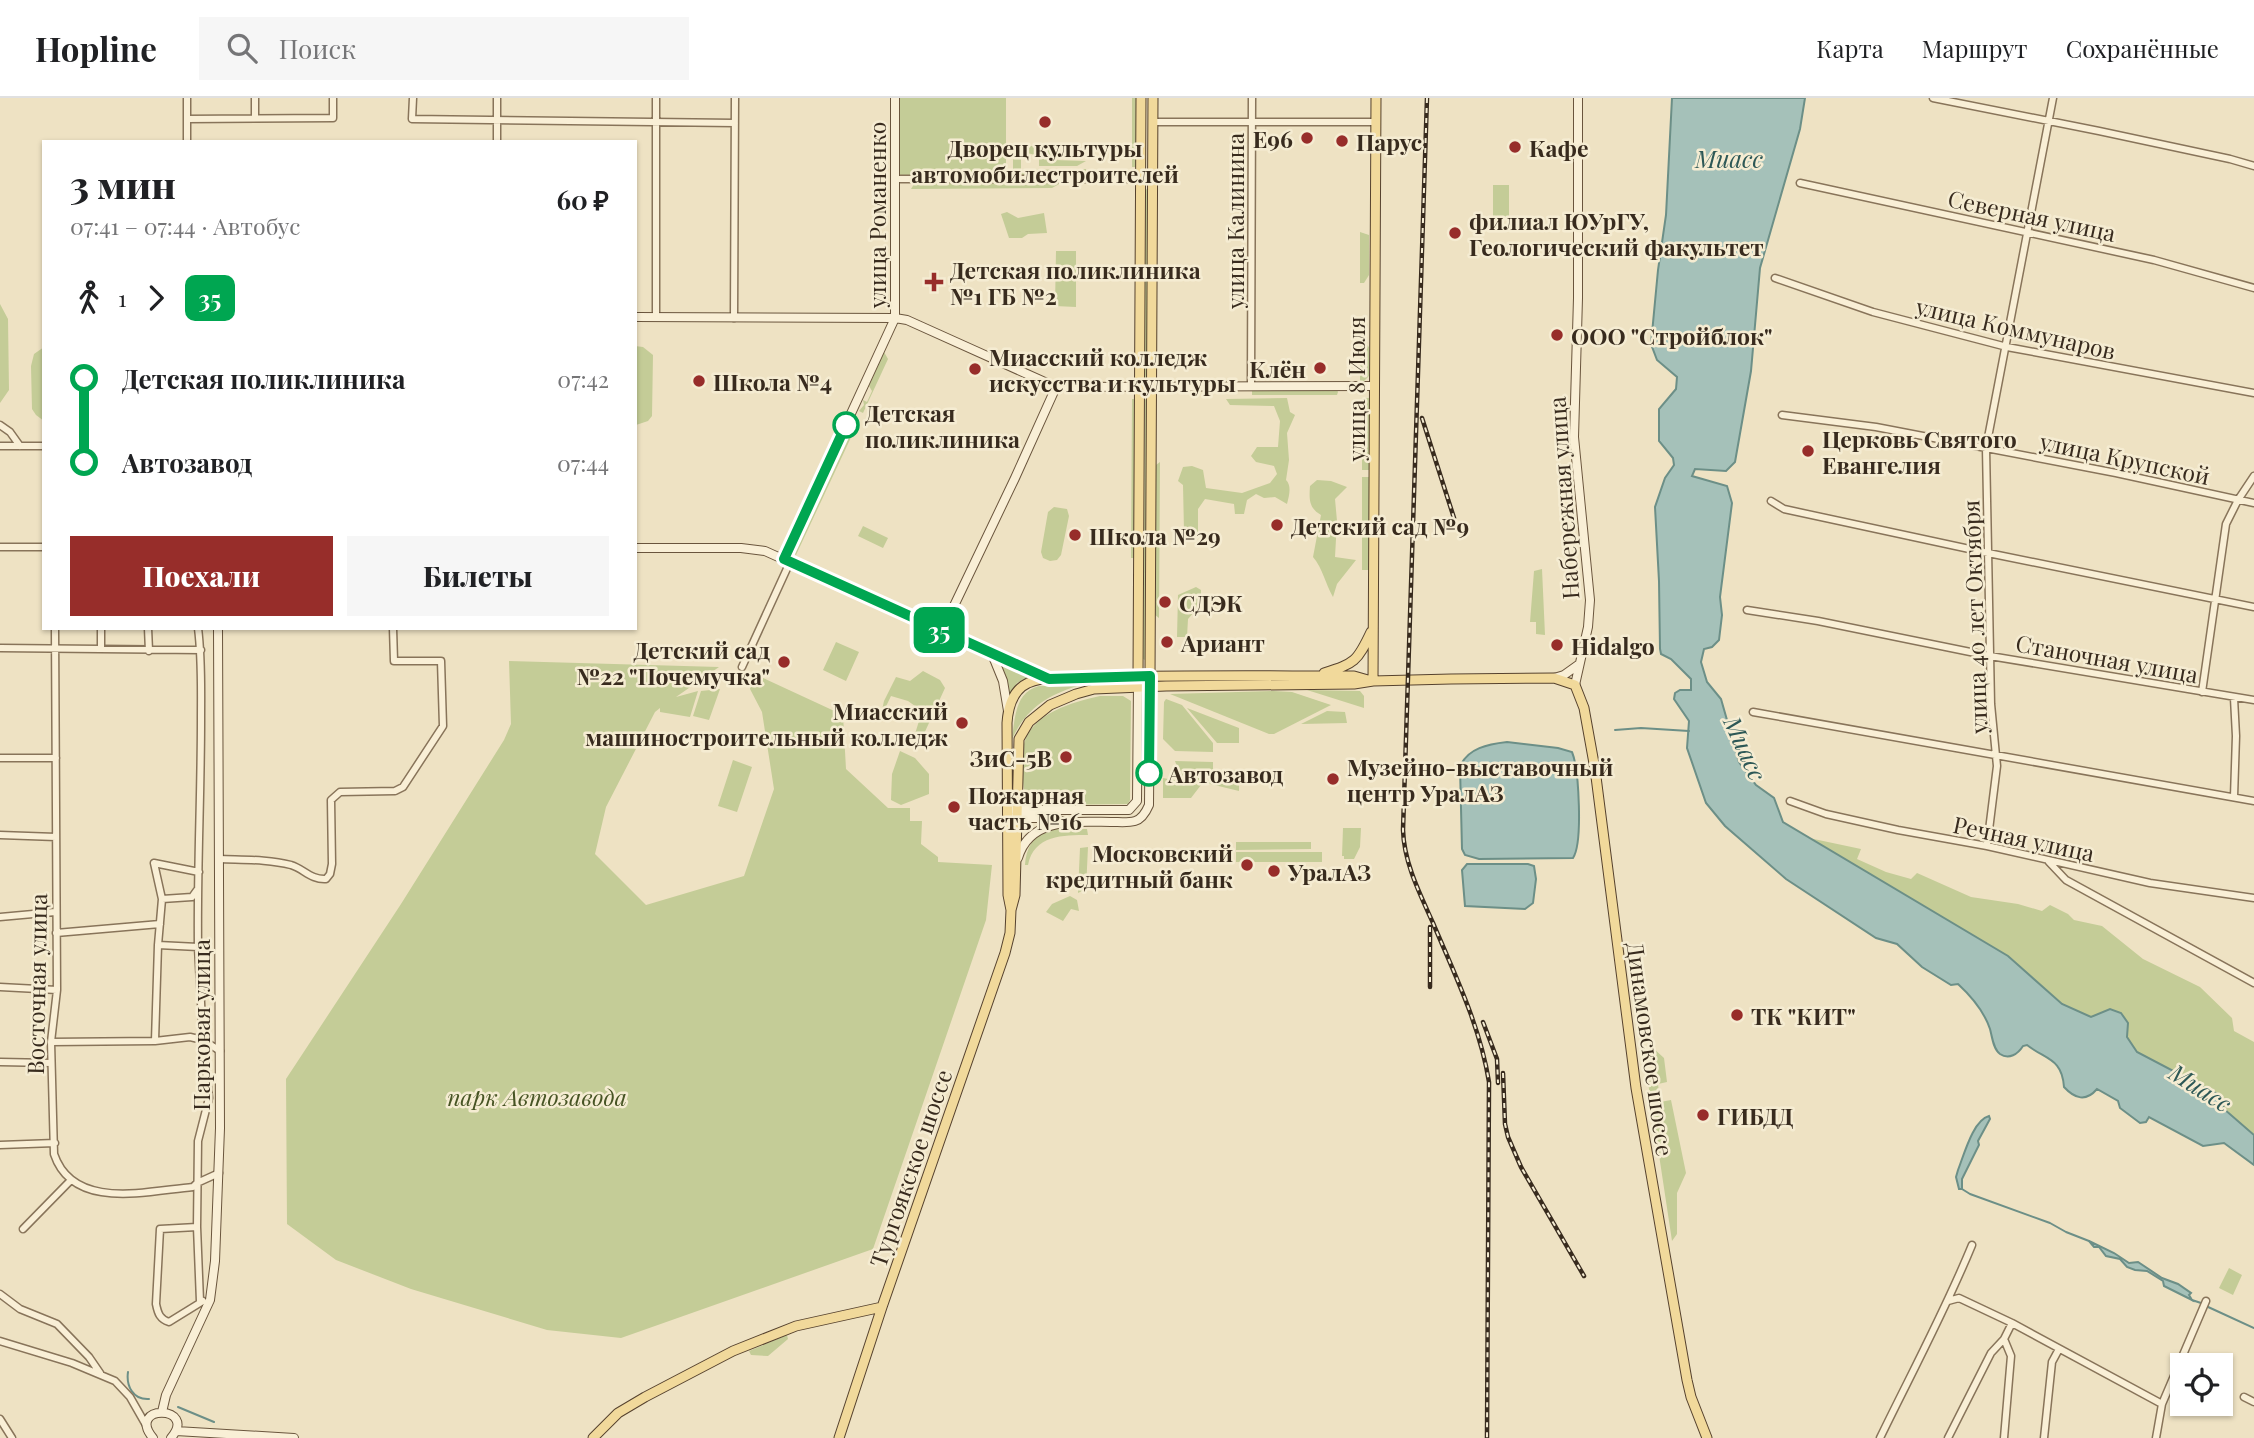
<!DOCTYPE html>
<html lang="ru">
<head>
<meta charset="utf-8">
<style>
	body { margin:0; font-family:"Playfair Display",serif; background:#f6f6f6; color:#202124; height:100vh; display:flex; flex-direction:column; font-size:26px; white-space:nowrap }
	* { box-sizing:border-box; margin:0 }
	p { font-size:23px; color:#757577 }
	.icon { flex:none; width:38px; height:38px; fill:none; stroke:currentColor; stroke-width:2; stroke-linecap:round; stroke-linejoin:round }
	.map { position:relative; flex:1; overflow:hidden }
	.details { position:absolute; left:42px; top:42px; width:595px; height:490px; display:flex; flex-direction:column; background:#fff; border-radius:0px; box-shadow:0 2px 5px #0004 }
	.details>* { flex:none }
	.badge { padding:0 14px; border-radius:10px; font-size:24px; line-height:46px }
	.controls { position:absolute; left:2170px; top:1255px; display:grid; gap:14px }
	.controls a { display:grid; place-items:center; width:63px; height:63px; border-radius:0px; background:#fff; box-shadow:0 2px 5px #0004; font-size:35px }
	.map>.badge { position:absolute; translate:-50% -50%; box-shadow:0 0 0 4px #fff }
	.legs { display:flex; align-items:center; gap:10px; height:77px; padding:0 28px; font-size:23px }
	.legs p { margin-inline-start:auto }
	.headline { display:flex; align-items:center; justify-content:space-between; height:119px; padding:0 28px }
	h1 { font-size:38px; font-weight:800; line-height:52px }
	.button { display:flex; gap:14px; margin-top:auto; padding:14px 28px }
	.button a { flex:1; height:80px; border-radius:0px; background:#972d2a; color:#fff; font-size:28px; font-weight:800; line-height:80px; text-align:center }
	.button a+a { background:#f6f6f6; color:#202124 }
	ul { padding:0 28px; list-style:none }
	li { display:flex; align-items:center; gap:24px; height:84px; font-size:26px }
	li i { display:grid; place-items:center; width:10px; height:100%; margin:0 9px; background:currentColor }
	li i::after { content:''; width:18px; height:18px; margin:-9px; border:5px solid; border-radius:50%; background:#fff }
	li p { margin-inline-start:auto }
	li:first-child i { background:linear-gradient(#0000 50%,currentColor 0) }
	li:last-child i { background:linear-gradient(currentColor 50%,#0000 0) }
	header { display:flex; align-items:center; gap:42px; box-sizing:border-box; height:98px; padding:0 35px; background:#fff; border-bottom:2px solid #e0e0e0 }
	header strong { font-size:33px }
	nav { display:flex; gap:38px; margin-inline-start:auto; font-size:24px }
	.search { width:490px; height:63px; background:#f6f6f6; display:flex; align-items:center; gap:18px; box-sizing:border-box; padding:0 24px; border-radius:0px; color:#757577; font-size:26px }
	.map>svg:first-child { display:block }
</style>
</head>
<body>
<header>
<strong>Hopline</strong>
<div class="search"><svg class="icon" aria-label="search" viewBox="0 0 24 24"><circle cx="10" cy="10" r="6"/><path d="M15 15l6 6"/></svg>Поиск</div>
<nav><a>Карта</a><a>Маршрут</a><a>Сохранённые</a></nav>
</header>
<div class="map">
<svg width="2254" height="1340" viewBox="0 0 2254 1340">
	<rect width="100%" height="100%" fill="#eee2c3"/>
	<path fill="#c4cc97" d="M899,0H1006V72L1002,77H899Z
		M1132,0H1137V69H1132Z
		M1012,48H1053V62L1086,63L1077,68H1039V58L1012,51Z
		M1013,61H1021V72L1086,71V73L1080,77H1015L1013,74Z
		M916,83L921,85L935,86L938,83H1006L1007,87H1017L1022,83H1059L1061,85L1052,90L911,91Z
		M1493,87H1509V120H1493Z
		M1147,91L1150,92L1149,280L1147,281L1145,280V92Z
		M1007,114L1018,120L1044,115L1047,135L1028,136L1022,140H1009L1001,116Z
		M1360,134L1369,137V177L1364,185H1360Z
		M1056,153H1076V209L1055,208Z
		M0,206L8,221L9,292L0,305Z
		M1360,240L1369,249V278L1364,283H1360Z
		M635,248L643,249L653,257L652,318L648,323L636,327Z
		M44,249V323L36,317L32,311L31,268L34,256Z
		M884,254L888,261L863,315L859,313L864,307L863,302L867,304L872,293L869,288Z
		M1252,292H1337L1338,294L1337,297H1252Z
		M1147,300V561L1145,562L1143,561L1145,302Z
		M1287,300L1290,314L1295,317L1287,335L1289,362L1286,382C1292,388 1289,398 1287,406L1275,399L1264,400L1256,396L1247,402L1244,416H1235L1234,406L1205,401L1198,411V436L1189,444L1184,433L1183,387L1178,383L1183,369L1192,368L1203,372L1206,390L1242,395L1270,385L1277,376L1274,368L1256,364L1251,358L1257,349H1278L1280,323L1274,308L1230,307L1226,301Z
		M1362,300H1370V372H1362Z
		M1132,301H1136L1135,460H1131Z
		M854,333L796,457L793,455L794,448L846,336Z
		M1160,364L1159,520L1155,517L1156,367Z
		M1362,379H1370V472H1362Z
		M1317,382L1331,383L1347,389L1335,401L1337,423L1335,459L1356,462L1337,486L1333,499C1325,485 1323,471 1313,459L1321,417C1309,410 1309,402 1310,388Z
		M1054,409L1067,411L1069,418L1061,457L1057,462L1050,463L1043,460L1041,454L1048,414Z
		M863,428L888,440L883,450L858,438Z
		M1542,471L1545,537L1536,536V524H1530L1534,473Z
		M1196,489L1201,492V506L1188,521L1187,539H1177L1178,497Z
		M836,544L859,554L846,583L823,572Z
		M998,561L1034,576L1017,585L1008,601L1004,573Z
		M509,563L719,569L676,599L698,593L690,619L660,614V610L655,614L606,709L595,756L646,807L744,778L774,691L762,614L750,591L752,575L843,617L846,671L888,710H910V723H922L921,746L938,759V764L992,767L986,822L873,1151L621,1240L547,1232L411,1191L336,1162L287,1126L286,981L401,806L504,642L511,626Z
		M923,573L940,582L945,590L923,638L915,636L922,613L908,603L891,598L880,621L884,603L896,579L910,583Z
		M1039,588H1077C1046,598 1026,611 1012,641C1015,620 1015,594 1039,588Z
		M720,591L709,622L693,618L701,593Z
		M1307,592L1360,593L1364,598V610Z
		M1273,593L1292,594L1331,607L1274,636H1269L1170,596Z
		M1100,598H1123L1131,603L1130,702L1128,706L1041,707C1026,703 1023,694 1023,679C1023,668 1021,656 1024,646C1032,615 1073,604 1100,598Z
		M1166,601L1182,607L1213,645V654L1175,653L1163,641L1164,604Z
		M1187,610L1239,630V645H1217Z
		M1327,613L1345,614L1347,625L1301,626Z
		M900,653L915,660L929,676V696L901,707L891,702L892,676Z
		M733,662L752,669L737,714L718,708Z
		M1175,663L1213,664V672L1203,685L1181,680Z
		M1217,672H1239V693L1206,685Z
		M1163,680L1201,687L1191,700H1163Z
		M1343,730H1361L1360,749L1354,761H1344V758H1342Z
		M1049,731H1087L1088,737C1063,737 1034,737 1028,767H1025C1026,750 1033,738 1049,731Z
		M1809,740L1861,751L1857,761L1886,774L1911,781L1917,775L1971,799L2018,806L2042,813L2050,807L2068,816L2074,822L2102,828L2143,861L2200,889L2232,920L2234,933L2254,944V1037L2224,1011L2158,965L2137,954L2126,939L2128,925L2110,911L2091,920L2062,906L2008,858Z
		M1236,744H1311V751L1236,752Z
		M1088,749L1086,791L1078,795L1080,750Z
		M1236,754H1322V764H1236Z
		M1070,798L1077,802L1079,813L1071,811L1063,823L1046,814L1052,806Z
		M1652,949L1664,960L1667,984L1658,986L1660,1004L1671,1002L1686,1075L1677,1095V1136L1672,1143L1648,984L1656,979Z
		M2229,1170L2242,1177L2233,1197L2219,1190Z
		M787,1237L788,1241L768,1258L751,1257L749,1253Z"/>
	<path fill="#a5c1b9" stroke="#6c8f87" stroke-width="2" d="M1672,0H1805L1800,31L1760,170L1751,273L1735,364L1726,373L1695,371L1692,378L1727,388L1732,405L1720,499L1722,517L1719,542L1712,549L1704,551L1701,564L1707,584L1721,601L1739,664L1756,687L1774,700L1783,724L2008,858L2062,906L2091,919L2110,911L2121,915L2128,925L2127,939L2137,954L2221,998L2224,1011L2254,1037V1067L2224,1045L2203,1048L2149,1019L2146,1024L2140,1025L2120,1010L2118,1003L2097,991C2086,1004 2075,1001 2064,989C2062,960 2046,962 2027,947L2023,948C2018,956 2009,962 2000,956C1993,951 1992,938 1990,931C1984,913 1971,898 1958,886L1951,887L1922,869L1897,846L1876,840L1786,781L1725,728L1706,705L1687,650L1689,623L1674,601L1675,595L1680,592H1691V581L1671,561L1661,556L1660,551L1659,483L1655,409L1665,380L1674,367L1673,360L1659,343V311L1676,291L1677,279L1657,262L1651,246L1658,172L1666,117Z
		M1507,644L1558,650L1572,654C1579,671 1583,745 1573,760L1479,761L1465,757L1462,751L1460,669C1467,650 1489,646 1507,644Z
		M1467,766H1528L1534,768L1536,781L1533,805L1525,811L1465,808L1462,772Z
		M1989,1018L1990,1021L1978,1043L1979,1047L1962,1081V1091H1959L1956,1079L1958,1072C1964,1057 1973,1022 1989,1018Z
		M2089,1143L2114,1155L2129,1165L2138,1164L2162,1180L2178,1186L2191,1195L2189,1197L2192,1202L2164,1188L2163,1183L2147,1173L2135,1172L2127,1169L2120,1161L2106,1158L2099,1149H2094Z"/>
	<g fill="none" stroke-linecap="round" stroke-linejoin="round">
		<path stroke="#6c8f87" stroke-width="2" d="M1615,632L1641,630L1689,633
			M1962,1091L1970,1096L2050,1125L2066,1134L2089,1143
			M2192,1202L2201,1205
			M2206,1208L2254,1230
			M128,1274C126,1288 133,1302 149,1301
			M178,1309L214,1324"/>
		<defs>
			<path id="street" d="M187,0V44
				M413,0L412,21L735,25
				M497,0V44
				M656,0V219
				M1933,0L2099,33L2230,61L2254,68
				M255,20V0
				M187,21L333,20V0
				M1153,24H1376
				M895,81H1153
				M1800,85L2154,162L2254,190
				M1775,180L1873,214L2007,249L2254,295
				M734,220L735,0
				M1251,288L1252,0
				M1782,317L1876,329L2116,375L2254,405
				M0,327L10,334L20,348
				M0,348H44
				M1771,403L1784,411L1988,455L2254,509
				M0,449H44
				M1747,512L1818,523L1990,558L2254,602
				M55,530L57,892L51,944L54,1056C73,1113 147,1093 193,1089L197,1085L219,1075
				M101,530V550
				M148,530L149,553
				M0,550L201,552
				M742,569L790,464
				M2202,594L2226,426L2238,402L2254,378
				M2234,600L2236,638L2234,699
				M1753,614L2254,703
				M0,660H56
				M1790,703L1826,716L1898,732L1987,748L2150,785L2254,800
				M0,737L56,739
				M1987,748L1997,668L1991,606L1986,350L2053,0
				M219,761C244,762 268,761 291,767C304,771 311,782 326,781L330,776L332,766L331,702L340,694L395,693L403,689L443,628L441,563H394L393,530
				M2049,764L2066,782L2254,885
				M162,801L192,799L197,792
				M0,819L55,814
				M56,835L160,826
				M158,847L198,849C197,773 201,698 201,622C201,591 202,561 198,530
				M198,849L203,942L209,1000L198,1043L197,1129L200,1203
				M0,889L57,892
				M155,943L158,847L162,801L154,765L199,774
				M51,944L155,943L190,939L203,942L220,953
				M0,964L51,965
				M0,1047L55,1045
				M197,1129L160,1131L156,1206C158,1216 160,1221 169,1224L203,1203
				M23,1131L71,1082
				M0,1196L20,1211L57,1226L89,1259L100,1275
				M1948,1203L1959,1200L2012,1225L2162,1306L2206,1203
				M0,1243L72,1265L115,1283L130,1299L146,1327
				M2244,1299L2254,1304
				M0,1321L12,1340
				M1880,1340C1911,1276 1945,1213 1972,1147
				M1948,1340L1991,1255L2004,1241L2012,1225
				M2004,1340L2011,1258L2004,1241
				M2044,1340L2052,1264L2059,1251
				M2156,1340L2162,1306"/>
			<path id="secondary" d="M635,219L895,220L907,222L1056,289L1374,288
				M635,450H741L765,453L1049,581
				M784,461L895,220V0
				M942,533L1015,380L1056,289
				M992,556L1003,583L1008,613
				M1554,580L1564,577L1578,567
				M1575,587L1588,529L1590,502L1574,339L1578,200V0
				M1013,712H1129L1137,703L1138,586
				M1007,720H1051L1062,723
				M1018,760C1030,718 1078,724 1113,724C1119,724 1128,725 1135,723C1142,721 1146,714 1149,707L1150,585
				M162,1314L166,1297L210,1202L215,1163L220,1030L218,530
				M176,1333L294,1340
				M153,1340C125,1306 199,1307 171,1340"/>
			<path id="primary" d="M1324,575C1355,565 1357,564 1371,534
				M1138,578L1141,0
				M1150,578L1153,0
				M1373,583L1376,0
				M1011,812L1015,797L1019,641L1029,624L1050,607L1076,596L1094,591L1166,588L1354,586L1373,583L1451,581L1554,580L1575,587L1584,610L1595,671L1636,990L1687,1282L1691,1299L1707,1340
				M593,1340L618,1315L645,1299L733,1253L796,1228L882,1209
				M839,1340L882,1209L1005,855L1010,835L1011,812L1008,797L1007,625C1008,610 1013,592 1028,585C1049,576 1085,580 1108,579C1190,577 1272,578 1354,578L1368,582"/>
		</defs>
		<use href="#street" stroke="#88745a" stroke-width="9"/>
		<use href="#secondary" stroke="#6a553d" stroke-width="10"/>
		<use href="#primary" stroke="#56422e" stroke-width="11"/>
		<use href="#street" stroke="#f9efd6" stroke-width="6"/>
		<use href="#secondary" stroke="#f9efd6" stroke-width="8"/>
		<use href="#primary" stroke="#f1d99b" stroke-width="9"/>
		<defs>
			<path id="rail" d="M1427,0L1403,732C1404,765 1420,796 1433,825C1455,877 1480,928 1489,984L1487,1340
				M1422,320L1454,420
				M1430,829V889
				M1483,924L1497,961L1498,985
				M1503,975L1505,1026L1508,1039L1521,1069L1584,1178"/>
		</defs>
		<use href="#rail" stroke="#382b1e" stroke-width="4.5"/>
		<use href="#rail" stroke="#f5ecd2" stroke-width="2" stroke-dasharray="5" stroke-linecap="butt"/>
	</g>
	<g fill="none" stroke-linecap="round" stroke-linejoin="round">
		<defs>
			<path id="line-1" d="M846,327L784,461L1049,581L1150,578L1149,675"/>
		</defs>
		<use href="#line-1" stroke="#fff" stroke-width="16"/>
		<use href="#line-1" stroke="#00a651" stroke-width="10"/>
	</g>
	<g fill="#972d2a" stroke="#f5ecd2" stroke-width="2.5">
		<circle cx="1045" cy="24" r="7"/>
		<circle cx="1307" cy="40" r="7"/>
		<circle cx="1342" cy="43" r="7"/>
		<circle cx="1515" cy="49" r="7"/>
		<circle cx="1455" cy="135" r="7"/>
		<path d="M930.5 173.5h7v7h7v7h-7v7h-7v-7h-7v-7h7z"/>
		<circle cx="1557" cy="237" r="7"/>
		<circle cx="1320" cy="270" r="7"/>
		<circle cx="975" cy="271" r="7"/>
		<circle cx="699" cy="283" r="7"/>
		<circle cx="1808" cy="353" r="7"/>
		<circle cx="1277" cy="427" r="7"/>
		<circle cx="1075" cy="437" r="7"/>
		<circle cx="1165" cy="504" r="7"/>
		<circle cx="1167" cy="544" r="7"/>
		<circle cx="1557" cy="547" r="7"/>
		<circle cx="784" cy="564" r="7"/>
		<circle cx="962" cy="625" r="7"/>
		<circle cx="1066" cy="659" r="7"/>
		<circle cx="1333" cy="681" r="7"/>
		<circle cx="954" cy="709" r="7"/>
		<circle cx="1247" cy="767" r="7"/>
		<circle cx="1274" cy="773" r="7"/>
		<circle cx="1737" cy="917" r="7"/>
		<circle cx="1703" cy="1017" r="7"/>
	</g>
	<g fill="#fff" stroke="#00a651" stroke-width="3.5">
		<circle cx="846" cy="327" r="12"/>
		<circle cx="1149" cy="675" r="12"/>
	</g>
	<g text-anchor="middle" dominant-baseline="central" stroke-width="5" stroke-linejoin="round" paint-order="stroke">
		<g font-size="23" font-weight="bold" fill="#382b1e" stroke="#f5ecd2" text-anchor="start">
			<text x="1293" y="40" text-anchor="end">E96</text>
			<text x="1356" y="43">Парус</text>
			<text x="1045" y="49" text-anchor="middle">Дворец культуры<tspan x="1045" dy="26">автомобилестроителей</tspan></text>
			<text x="1529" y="49">Кафе</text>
			<text x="1469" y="122">филиал ЮУрГУ,<tspan x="1469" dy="26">Геологический факультет</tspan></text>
			<text x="950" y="171">Детская поликлиника<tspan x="950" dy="26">№1 ГБ №2</tspan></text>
			<text x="1571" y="237">ООО "Стройблок"</text>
			<text x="989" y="258">Миасский колледж<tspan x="989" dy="26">искусства и культуры</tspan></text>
			<text x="1306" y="270" text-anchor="end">Клён</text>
			<text x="713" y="283">Школа №4</text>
			<text x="1822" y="340">Церковь Святого<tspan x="1822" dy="26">Евангелия</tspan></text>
			<text x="1291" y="427">Детский сад №9</text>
			<text x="1089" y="437">Школа №29</text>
			<text x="1179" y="504">СДЭК</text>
			<text x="1181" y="544">Ариант</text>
			<text x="1571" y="547">Hidalgo</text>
			<text x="770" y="551" text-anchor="end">Детский сад<tspan x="770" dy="26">№22 "Почемучка"</tspan></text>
			<text x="948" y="612" text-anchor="end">Миасский<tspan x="948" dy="26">машиностроительный колледж</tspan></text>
			<text x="1052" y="659" text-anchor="end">ЗиС-5В</text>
			<text x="1347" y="668">Музейно-выставочный<tspan x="1347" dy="26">центр УралАЗ</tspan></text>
			<text x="968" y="696">Пожарная<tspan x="968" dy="26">часть №16</tspan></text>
			<text x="1233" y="754" text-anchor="end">Московский<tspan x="1233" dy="26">кредитный банк</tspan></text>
			<text x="1288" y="773">УралАЗ</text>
			<text x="1751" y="917">ТК "КИТ"</text>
			<text x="1717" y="1017">ГИБДД</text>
		</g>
		<g font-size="23" fill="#382b1e" stroke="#f5ecd2">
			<text transform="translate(876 117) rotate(-90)">улица Романенко</text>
			<text transform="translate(2032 117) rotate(12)">Северная улица</text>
			<text transform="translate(1234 123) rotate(-90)">улица Калинина</text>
			<text transform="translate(2016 230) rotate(13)">улица Коммунаров</text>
			<text transform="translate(1355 291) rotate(-90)">улица 8 Июля</text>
			<text transform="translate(2125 360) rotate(12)">улица Крупской</text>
			<text transform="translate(1563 400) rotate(-94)">Набережная улица</text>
			<text transform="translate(1974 519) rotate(-92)">улица 40 лет Октября</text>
			<text transform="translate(2107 560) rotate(10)">Станочная улица</text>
			<text transform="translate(2024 740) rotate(12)">Речная улица</text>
			<text transform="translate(36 886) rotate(-89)">Восточная улица</text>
			<text transform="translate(200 927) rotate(-90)">Парковая улица</text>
			<text transform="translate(1651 951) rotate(82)">Динамовское шоссе</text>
			<text transform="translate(910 1070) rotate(-71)">Тургоякское шоссе</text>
		</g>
		<g font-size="23" font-weight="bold" fill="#382b1e" stroke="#f5ecd2" text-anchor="start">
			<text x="865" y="314">Детская<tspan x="865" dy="26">поликлиника</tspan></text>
			<text x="1168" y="675">Автозавод</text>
		</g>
		<g font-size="23" font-style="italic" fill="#475424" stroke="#f5ecd2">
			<text x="537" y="998">парк Автозавода</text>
		</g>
		<g font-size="24" font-style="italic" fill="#2d5856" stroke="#f5ecd2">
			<text x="1729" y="60">Миасс</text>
			<text transform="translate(1746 650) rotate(65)">Миасс</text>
			<text transform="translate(2201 989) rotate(32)">Миасс</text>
		</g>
	</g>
</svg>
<div class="controls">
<a><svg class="icon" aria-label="locate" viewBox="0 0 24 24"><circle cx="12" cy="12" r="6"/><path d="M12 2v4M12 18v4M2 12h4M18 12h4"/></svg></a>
</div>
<b class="badge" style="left:939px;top:532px;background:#00a651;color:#fff">35</b>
<section class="details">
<div class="headline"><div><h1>3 мин</h1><p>07:41 – 07:44 · Автобус</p></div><b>60 ₽</b></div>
<div class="legs"><svg class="icon" aria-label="walk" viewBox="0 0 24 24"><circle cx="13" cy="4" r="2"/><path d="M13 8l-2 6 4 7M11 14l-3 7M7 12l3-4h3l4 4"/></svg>1<svg class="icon" aria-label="forward" viewBox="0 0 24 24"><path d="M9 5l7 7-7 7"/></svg><b class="badge" style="background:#00a651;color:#fff">35</b></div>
<ul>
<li><i style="color:#00a651"></i><b>Детская поликлиника</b><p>07:42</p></li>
<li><i style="color:#00a651"></i><b>Автозавод</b><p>07:44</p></li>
</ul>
<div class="button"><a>Поехали</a><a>Билеты</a></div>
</section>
</div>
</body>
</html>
